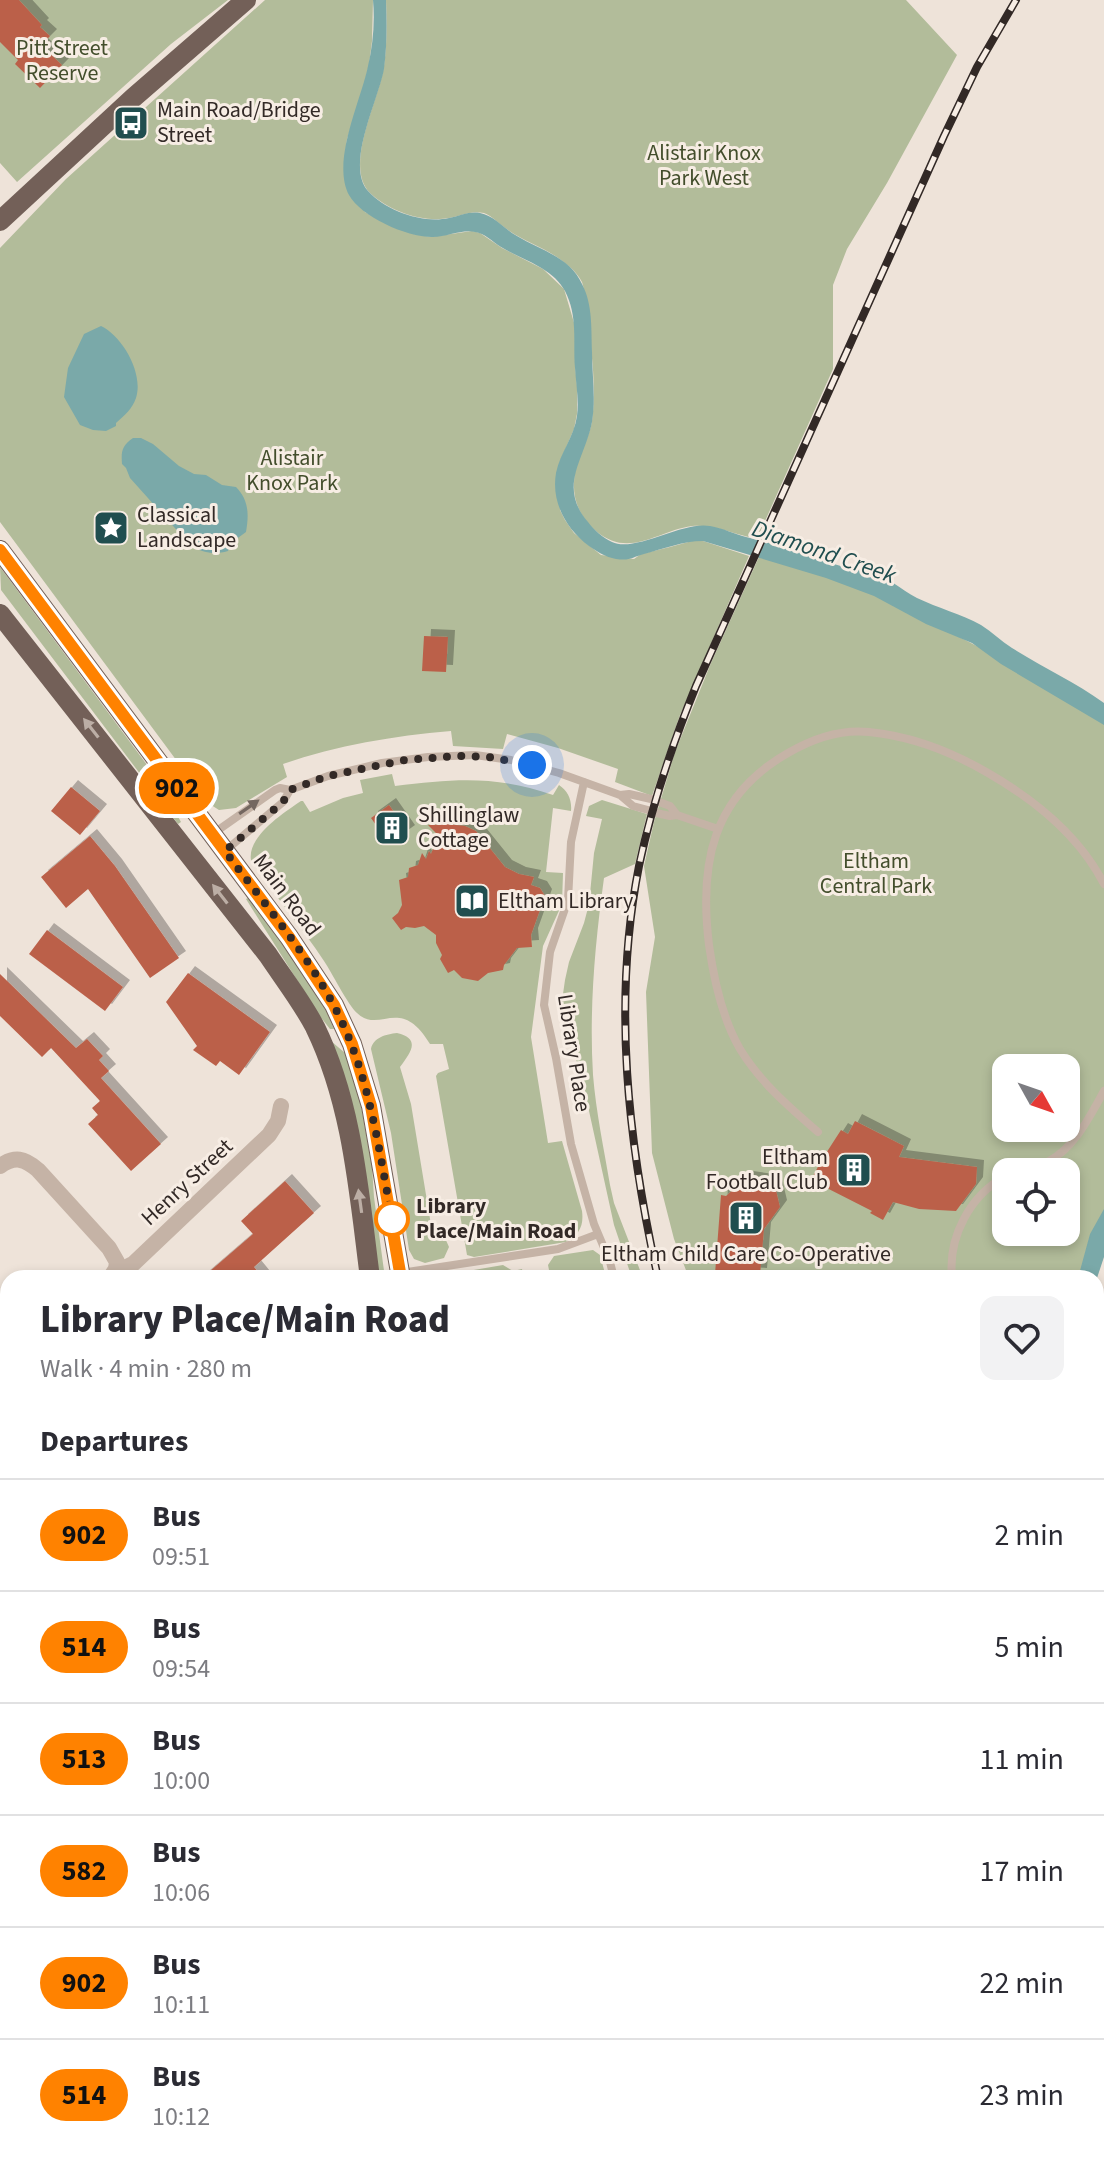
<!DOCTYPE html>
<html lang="en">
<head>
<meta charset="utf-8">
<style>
	body { margin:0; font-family:"Source Sans 3",sans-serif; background:#f2f2f3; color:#2b2b33; height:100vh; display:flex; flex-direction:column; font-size:30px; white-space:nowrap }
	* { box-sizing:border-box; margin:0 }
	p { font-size:26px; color:#7c7c81 }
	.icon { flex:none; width:44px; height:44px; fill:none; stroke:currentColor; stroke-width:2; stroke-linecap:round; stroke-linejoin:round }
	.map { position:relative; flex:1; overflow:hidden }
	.panel { position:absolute; left:0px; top:1270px; width:1104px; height:896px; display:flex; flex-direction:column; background:#fff; border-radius:24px 24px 0 0; box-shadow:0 4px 12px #0003 }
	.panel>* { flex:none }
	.badge { padding:0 16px; border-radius:26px; font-size:28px; line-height:52px }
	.needle { width:52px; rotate:130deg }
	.controls { position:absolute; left:992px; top:1054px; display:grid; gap:16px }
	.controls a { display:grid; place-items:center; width:88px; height:88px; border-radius:16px; background:#fff; box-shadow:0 4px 12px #0003; font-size:40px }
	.you { position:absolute; width:40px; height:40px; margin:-20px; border:6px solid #fff; border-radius:50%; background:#1a73e8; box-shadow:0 0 0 12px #1a73e833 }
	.map>.badge { position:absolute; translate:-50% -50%; box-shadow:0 0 0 4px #fff }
	h2 { padding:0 40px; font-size:30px; line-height:72px }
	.round { display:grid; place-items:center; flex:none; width:84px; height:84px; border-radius:16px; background:#f2f2f3 }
	.headline { display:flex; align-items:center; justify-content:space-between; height:136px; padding:0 40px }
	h1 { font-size:38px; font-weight:800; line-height:60px }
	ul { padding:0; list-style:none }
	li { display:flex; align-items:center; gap:24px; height:112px; padding:0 40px; border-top:2px solid #e1e1e2 }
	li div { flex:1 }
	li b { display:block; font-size:30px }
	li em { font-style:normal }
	li .badge { min-width:88px; font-weight:700; text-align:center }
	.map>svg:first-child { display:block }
</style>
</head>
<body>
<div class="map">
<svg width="1104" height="2166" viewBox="0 0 1104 2166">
	<defs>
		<filter id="shadow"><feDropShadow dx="7" dy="-7" stdDeviation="0" flood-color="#0004"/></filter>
	</defs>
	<rect width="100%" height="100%" fill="#eee3d9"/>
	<path fill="#b2bc9a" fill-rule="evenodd" d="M0,0H228L171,44L17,182L0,163Z
		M265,0H373L372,41L369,65L361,97L347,139L344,163L365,212L389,225L414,234L430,237L472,231L480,233L502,248L543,269L564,289L575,326V365L577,386V414L574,429L559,464L560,510L565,520L574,533L601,555L634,559L641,554L670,547L692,541H703L749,556L680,715L652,796L615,782L618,769L558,748L507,734L503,749L453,746L451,731C393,736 338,745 283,764L287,777L236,808L219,810L208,803L0,522V248L66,179Z
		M386,0H906L957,55L887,183L847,249L833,285V369L757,539C735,535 715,524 692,526C657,531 629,559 596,531C572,511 569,483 580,455C585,443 590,433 592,421C597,385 591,347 586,312C585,303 585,291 582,282C579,276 572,268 566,264C548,248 523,242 504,227C497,222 492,216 484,213C471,210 461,216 449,218C423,223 389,211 370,193C343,166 379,100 384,66C387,44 387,22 386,0Z
		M763,548L832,570L1104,713V1230L1088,1278H689L674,1239L652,1153L646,992L655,937L644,866L654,822L675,752L711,663ZM1006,1068H1066V1128H1006ZM1006,1172H1066V1232H1006Z
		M0,567L156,777L181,822L178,824L1,590Z
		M392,774L395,786C454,779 495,775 553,795L559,785C568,791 572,800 571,811L553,808L546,872L563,873L562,904L543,946L531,1037L548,1143L562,1141L582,1211C584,1226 579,1235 566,1242L474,1257L467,1255L436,1076L438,1073L449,1069L443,1044H430C400,994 380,1035 357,1013C348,1005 332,973 324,961C301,926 274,895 251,860C247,837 283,813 301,801H303L310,812L343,798L363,793L360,780Z
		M602,800L647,814L635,864L604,878C595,944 589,1009 593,1075C596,1112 604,1149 610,1185L614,1203L643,1278H632L614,1225L582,1079L563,1018L562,1001L565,980L569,962L584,923L589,904L594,853L602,819L586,816L589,806Z
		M248,898L283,943L327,1012L334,1029H330L319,1015L246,899Z
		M397,1033C422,1039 410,1053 400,1067L411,1104L432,1231L445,1238L449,1247L444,1258L425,1263L414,1259L409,1250L391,1133L371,1049C373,1038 386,1034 397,1033Z
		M331,1041L345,1053L358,1089L372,1167L374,1197L385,1278H379Z
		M593,1250L600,1255L606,1277L583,1278L581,1271L533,1278L532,1273L549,1270L548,1265L554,1256Z
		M503,1265L513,1271L522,1269L524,1278H427Z
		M1096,1364L1104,1373V1750L1096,1754Z
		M0,1734L8,1743V1823L0,1814Z"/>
	<path fill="#7aa9a9" d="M373,0H386C387,23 387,46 384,69C378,101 345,165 368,191C386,211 423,224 449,218C460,216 469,211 480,213C495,216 504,229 517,236C540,250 570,257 582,284C593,305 591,329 592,352C592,375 596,398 592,422C585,459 557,486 588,522C594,530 603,538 612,542C635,553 682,521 710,526C723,528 734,534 746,537C771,543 795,550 819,559C829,562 839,566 849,568C855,569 862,568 868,570C887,576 900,589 917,598C938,608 961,614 981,625C992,632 1001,641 1012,648C1042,667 1075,682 1104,703V725L1001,664L972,643L926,624L874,596L826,578L703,541C683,541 663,549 644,554C632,557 631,561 616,559C605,557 598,552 589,546C566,529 551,502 556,473C560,453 574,437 577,416C579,400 576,384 575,368C573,341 578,316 565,291C552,267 522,260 501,247C493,242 484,233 475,232C462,229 447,237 433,237C409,238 361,217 349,195C331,161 361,101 368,66C373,45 375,22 373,0Z
		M101,326C122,336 144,373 136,398C132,409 125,415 116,423V426L106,431L93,430L80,425L64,397L68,368L84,334Z
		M133,438H141L153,444L179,466L194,474L206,475L222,485L236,487C249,500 249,515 246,532L231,543L228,551C214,555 204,553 191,546L130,478L126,468L122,464C121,451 122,446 133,438Z
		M1104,1209V1257L1096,1281V1278H1078L1090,1234Z"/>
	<path fill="#bb614a" filter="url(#shadow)" d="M0,0H19L42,25L40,27L50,36L41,45L62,65L40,88L15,64L18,60L0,42Z
		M424,636L448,637L446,672L422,671Z
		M71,787L100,811L80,835L51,811Z
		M389,805L408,832L390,845L371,818Z
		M447,824L465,826L476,831L505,867L519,874L534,877L531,885L540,888L545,896L531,935L532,947L517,948L504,965L503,970L488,973L478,981L462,978L454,970L448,973L440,959L442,955L436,943V935L424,926L415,928L406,927L401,930L392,918L398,913L402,905L399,880L408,877L409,868L418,865L422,853L426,859L429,851L431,854L438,835L428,825Z
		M90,836L115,866L179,958L150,978L88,889L66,908L41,877Z
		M47,930L123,987L105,1011L29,954Z
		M188,973L270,1032L239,1075L220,1061L216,1066L193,1050L197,1046L166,1002Z
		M0,974L76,1048L87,1039L103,1056L99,1060L109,1071L101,1078L161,1144L131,1171L88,1124L98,1115L92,1108L100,1101L51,1048L42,1057L0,1016Z
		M855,1121L904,1146L899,1157L977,1167L976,1184L956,1211L919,1209L893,1202L883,1220L870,1213L872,1211L811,1180L821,1161L841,1130L848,1134Z
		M746,1178L774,1182L780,1207L764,1229L760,1275L745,1274V1277L715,1274L721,1195L726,1196Z
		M285,1181L314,1213L254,1267L263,1278H202L253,1234L241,1221Z"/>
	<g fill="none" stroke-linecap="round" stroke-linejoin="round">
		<path stroke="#c5b3a6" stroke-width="8" d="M584,782L571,842L568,900L550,952L544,1005L556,1058L571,1144L594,1224L610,1262L614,1278
			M620,795L629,794L651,799
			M659,802L670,806L677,815
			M656,813L670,816L677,815L718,829
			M214,833L275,790L280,788L290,790L328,776L382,763L428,757L475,755L511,760L559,773L620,795L633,806L648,810
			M225,851L283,802L290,790
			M818,1132C789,1107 760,1082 740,1049C722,1018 714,981 709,945C699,864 712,796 788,753C812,739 840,729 869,732C910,736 952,752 988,773C1035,800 1079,835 1104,884
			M1016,1172C1027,1169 1038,1167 1047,1162C1074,1149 1090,1116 1104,1091
			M401,1273L558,1249L598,1234
			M952,1277C948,1237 970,1195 1006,1176
			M0,1871L8,1879
			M259,2158L266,2166"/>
		<path stroke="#c5b3a6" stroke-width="16" d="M0,1166C15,1156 24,1158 38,1170L109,1248L117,1262L116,1269
			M952,1277V1278
			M110,1278L116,1269L127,1267L133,1264L269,1135L278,1121L281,1106
			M0,1377L8,1370
			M0,1653L8,1646
			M1096,1781L1104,1799
			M699,2158L705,2166
			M479,2166L488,2158"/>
		<path stroke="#c5b3a6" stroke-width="20" d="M7,2166L16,2158"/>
		<path stroke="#736058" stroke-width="20" d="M0,221L133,98L246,0
			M0,550L289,937L334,1005L352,1044L371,1106L401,1278
			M0,614L268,955C284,979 302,1002 315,1027C353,1105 359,1194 370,1278
			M897,2158L902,2166
			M971,2158L974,2166"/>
		<defs>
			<path id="rail" d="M658,1278C628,1143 612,1003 639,866C652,804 672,745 696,686L944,136L977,67L1016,0
				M1072,2158L1076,2166"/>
		</defs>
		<use href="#rail" stroke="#322926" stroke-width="8"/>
		<use href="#rail" stroke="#f7ede4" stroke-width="5" stroke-dasharray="15" stroke-linecap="butt"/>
	</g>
	<defs><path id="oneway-solid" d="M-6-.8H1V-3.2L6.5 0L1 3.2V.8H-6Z" transform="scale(2)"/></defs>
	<g fill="#bcaea5">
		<use href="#oneway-solid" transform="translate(91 728) rotate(-128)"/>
		<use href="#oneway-solid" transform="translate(220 894) rotate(-128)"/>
		<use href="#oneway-solid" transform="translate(360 1201) rotate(-98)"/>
	</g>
	<use fill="#746760" href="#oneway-solid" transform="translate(249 807) rotate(-35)"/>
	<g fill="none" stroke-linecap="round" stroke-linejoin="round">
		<defs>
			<path id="line" d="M0,550L289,937L334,1005L352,1044L371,1106L401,1278"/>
		</defs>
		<use href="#line" stroke="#fff" stroke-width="18"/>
		<use href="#line" stroke="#ff8200" stroke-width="12"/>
		<path stroke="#322926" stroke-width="8" stroke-dasharray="0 14.4" d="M392,1219C381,1161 373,1102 352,1046C325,973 270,912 225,851L283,802L290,790L328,776L405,760L458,756L488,757L532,765"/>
	</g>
	<defs>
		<symbol id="bus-square" viewBox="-11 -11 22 22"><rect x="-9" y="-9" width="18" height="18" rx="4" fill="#204e4f" stroke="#f7ede4"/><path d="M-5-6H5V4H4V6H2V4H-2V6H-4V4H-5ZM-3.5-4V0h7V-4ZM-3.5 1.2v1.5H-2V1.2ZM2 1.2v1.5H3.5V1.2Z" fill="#fff"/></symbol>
		<symbol id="sight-square" viewBox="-11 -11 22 22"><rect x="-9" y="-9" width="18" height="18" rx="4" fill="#204e4f" stroke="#f7ede4"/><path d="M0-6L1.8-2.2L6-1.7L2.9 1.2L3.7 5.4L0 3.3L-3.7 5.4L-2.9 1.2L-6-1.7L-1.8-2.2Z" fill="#fff"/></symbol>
		<symbol id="building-square" viewBox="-11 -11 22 22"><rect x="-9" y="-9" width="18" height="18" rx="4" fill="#204e4f" stroke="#f7ede4"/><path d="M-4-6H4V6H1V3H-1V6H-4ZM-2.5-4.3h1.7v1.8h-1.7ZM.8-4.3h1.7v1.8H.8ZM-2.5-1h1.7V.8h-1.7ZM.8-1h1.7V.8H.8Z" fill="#fff"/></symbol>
		<symbol id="library-square" viewBox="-11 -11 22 22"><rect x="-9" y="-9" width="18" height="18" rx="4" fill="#204e4f" stroke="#f7ede4"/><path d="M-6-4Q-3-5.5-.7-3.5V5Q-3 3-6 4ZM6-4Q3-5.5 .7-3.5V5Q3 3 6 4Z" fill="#fff"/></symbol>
	</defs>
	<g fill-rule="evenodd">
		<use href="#bus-square" x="111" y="103" width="40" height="40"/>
		<use href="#sight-square" x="91" y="508" width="40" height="40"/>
		<use href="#building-square" x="372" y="808" width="40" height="40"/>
		<use href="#library-square" x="452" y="881" width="40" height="40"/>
		<use href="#building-square" x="834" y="1150" width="40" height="40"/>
		<use href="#building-square" x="726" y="1198" width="40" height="40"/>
	</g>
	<circle fill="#fff" stroke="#ff8200" stroke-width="4" cx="392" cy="1219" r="16"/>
	<g text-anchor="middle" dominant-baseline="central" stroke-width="6" stroke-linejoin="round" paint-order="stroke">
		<g font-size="22" fill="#434e2c" stroke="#f7ede4">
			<text x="62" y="48">Pitt Street<tspan x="62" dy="25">Reserve</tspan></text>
			<text x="704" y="153">Alistair Knox<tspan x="704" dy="25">Park West</tspan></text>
			<text x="292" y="458">Alistair<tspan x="292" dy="25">Knox Park</tspan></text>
			<text x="876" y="861">Eltham<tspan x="876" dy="25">Central Park</tspan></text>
		</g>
		<g font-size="22" fill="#322926" stroke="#f7ede4" text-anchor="start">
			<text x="157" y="110">Main Road/Bridge<tspan x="157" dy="25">Street</tspan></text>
			<text x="137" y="515">Classical<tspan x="137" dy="25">Landscape</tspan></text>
			<text x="418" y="815">Shillinglaw<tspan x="418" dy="25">Cottage</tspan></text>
			<text x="498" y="901">Eltham Library</text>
			<text x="828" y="1157" text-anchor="end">Eltham<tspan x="828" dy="25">Football Club</tspan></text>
			<text x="746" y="1254" text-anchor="middle">Eltham Child Care Co-Operative</text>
		</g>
		<g font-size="22" fill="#322926" stroke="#f7ede4">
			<text transform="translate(287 895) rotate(53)">Main Road</text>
			<text transform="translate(574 1053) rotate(81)">Library Place</text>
			<text transform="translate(187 1182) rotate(-43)">Henry Street</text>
		</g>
		<g font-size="22" font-weight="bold" fill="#322926" stroke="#f7ede4" text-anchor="start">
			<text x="416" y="1206">Library<tspan x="416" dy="25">Place/Main Road</tspan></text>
		</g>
		<g font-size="24" font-style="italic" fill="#204e4f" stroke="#f7ede4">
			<text transform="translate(824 552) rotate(19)">Diamond Creek</text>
		</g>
	</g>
</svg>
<div class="controls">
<a><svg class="needle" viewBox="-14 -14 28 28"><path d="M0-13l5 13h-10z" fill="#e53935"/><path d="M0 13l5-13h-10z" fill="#7c7c81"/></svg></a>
<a><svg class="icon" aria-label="locate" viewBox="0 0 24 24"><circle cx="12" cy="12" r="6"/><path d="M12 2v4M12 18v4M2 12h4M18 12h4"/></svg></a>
</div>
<div class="you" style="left:532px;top:765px"></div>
<b class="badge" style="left:177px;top:788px;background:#ff8200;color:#111">902</b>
<section class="panel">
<div class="headline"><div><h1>Library Place/Main Road</h1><p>Walk · 4 min · 280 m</p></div><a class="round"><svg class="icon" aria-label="heart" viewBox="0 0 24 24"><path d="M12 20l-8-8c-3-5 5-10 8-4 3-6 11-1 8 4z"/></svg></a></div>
<h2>Departures</h2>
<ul>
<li><span class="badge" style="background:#ff8200;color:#111">902</span><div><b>Bus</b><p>09:51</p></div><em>2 min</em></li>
<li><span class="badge" style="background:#ff8200;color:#111">514</span><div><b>Bus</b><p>09:54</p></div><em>5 min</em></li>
<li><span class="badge" style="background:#ff8200;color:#111">513</span><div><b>Bus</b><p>10:00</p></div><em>11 min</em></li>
<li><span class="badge" style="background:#ff8200;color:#111">582</span><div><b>Bus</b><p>10:06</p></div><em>17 min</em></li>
<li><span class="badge" style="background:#ff8200;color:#111">902</span><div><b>Bus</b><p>10:11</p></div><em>22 min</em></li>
<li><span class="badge" style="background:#ff8200;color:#111">514</span><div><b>Bus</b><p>10:12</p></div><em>23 min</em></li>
</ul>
</section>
</div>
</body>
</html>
